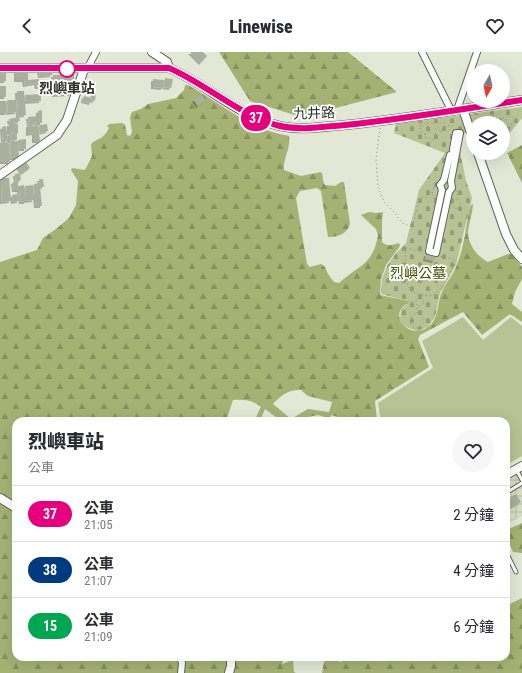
<!DOCTYPE html>
<html lang="zh-TW">
<head>
<meta charset="utf-8">
<style>
	body { margin:0; font-family:"Roboto Condensed","Noto Sans TC",sans-serif; background:#f7f7f7; color:#2b2b33; height:100vh; display:flex; flex-direction:column; font-size:15px; white-space:nowrap }
	* { box-sizing:border-box; margin:0 }
	p { font-size:13px; color:#7c7c81 }
	.icon { flex:none; width:22px; height:22px; fill:none; stroke:currentColor; stroke-width:2; stroke-linecap:round; stroke-linejoin:round }
	.map { position:relative; flex:1; overflow:hidden }
	.details { position:absolute; left:12px; top:365px; width:498px; height:244px; display:flex; flex-direction:column; background:#fff; border-radius:12px; box-shadow:0 4px 16px #0002 }
	.details>* { flex:none }
	.badge { padding:0 8px; border-radius:13px; font-size:14px; line-height:26px }
	.needle { width:26px; rotate:189deg }
	.fabs { position:absolute; left:466px; top:12px; display:grid; gap:8px }
	.fabs a { display:grid; place-items:center; width:44px; height:44px; border-radius:50%; background:#fff; box-shadow:0 4px 16px #0002; font-size:20px }
	.map>.badge { position:absolute; translate:-50% -50%; box-shadow:0 0 0 2px #fff }
	.round { display:grid; place-items:center; flex:none; width:42px; height:42px; border-radius:21px; background:#f7f7f7 }
	.head { display:flex; align-items:center; justify-content:space-between; height:68px; padding:0 16px }
	h1 { font-size:19px; font-weight:800; line-height:30px }
	ul { padding:0; list-style:none }
	li { display:flex; align-items:center; gap:12px; height:56px; padding:0 16px; border-top:1px solid #e1e1e2 }
	li div { flex:1 }
	li b { display:block; font-size:15px }
	li em { font-style:normal }
	li .badge { min-width:44px; font-weight:700; text-align:center }
	header { display:flex; justify-content:space-between; align-items:center; height:52px; padding:0 16px; background:#fff; font-size:18px; font-weight:800 }
	.map>svg:first-child { display:block }
</style>
</head>
<body>
<header><svg class="icon" aria-label="back" viewBox="0 0 24 24"><path d="M15 5l-7 7 7 7"/></svg>Linewise<svg class="icon" aria-label="heart" viewBox="0 0 24 24"><path d="M12 20l-8-8c-3-5 5-10 8-4 3-6 11-1 8 4z"/></svg></header>
<div class="map">
<svg width="522" height="621" viewBox="0 0 522 621">
	<defs>
		<pattern id="industrial-grid" width="8" height="8" patternUnits="userSpaceOnUse"><rect width="8" height="8" fill="#d8ddc4"/><path d="M0 4h8M4 0v8" fill="none" stroke="#babea8"/></pattern>
		<pattern id="forest-firs" width="22" height="20" patternUnits="userSpaceOnUse"><rect width="22" height="20" fill="#a6b274"/><path d="M5 1l3.5 6h-7zM16 11l3.5 6h-7z" fill="#88915f"/></pattern>
		<pattern id="cemetery-stones" width="16" height="16" patternUnits="userSpaceOnUse"><rect width="16" height="16" fill="#b8c294"/><path d="M2 7V4a2 2 0 0 1 4 0v3zM10 15v-3a2 2 0 0 1 4 0v3z" fill="#969e79"/></pattern>
		<filter id="shadow"><feDropShadow dx="-2" dy="2" stdDeviation="0" flood-color="#0004"/></filter>
	</defs>
	<rect width="100%" height="100%" fill="#e3e7d5"/>
	<path fill="url(#industrial-grid)" d="M522,417V464L506,472V426Z"/>
	<path fill="url(#forest-firs)" fill-rule="evenodd" d="M219,0H348L397,40L301,65L250,49Z
		M185,33H188C222,52 248,77 289,84C291,96 283,106 284,118L301,124L321,120C324,124 322,130 325,133L335,134L341,130H344L350,172C347,182 338,185 328,185L321,139L317,136L300,139L296,146L307,212L310,215L321,212L325,215L328,222L334,230L339,231C359,213 373,213 378,183L376,177L361,163L369,160L376,161L383,160L382,168V190C387,195 392,193 399,191L400,194L386,213L381,227L380,243L409,249V251C386,261 408,289 428,275C439,267 437,253 441,242C445,231 454,223 457,212C464,195 466,176 469,158L471,153L473,152C473,161 467,177 468,183C470,195 478,205 488,210L508,202H511L522,215V227L515,240L512,252L522,260V270L510,262L482,283L463,260L420,283L418,287L429,315L375,349L377,369H352L331,363L330,369H327L328,366L318,363L303,366L294,369H281L265,357L260,369H254L261,355C253,348 243,347 233,348L226,369H16V605H284L282,612L293,608L294,620L296,621H0V210L37,198L43,186L56,177L69,166L76,153L78,129L71,118L72,116L85,118L92,104L91,92C99,85 102,89 109,76L107,74L109,72L122,71L125,73L127,83L130,84L132,80L130,65L132,60L141,57L148,52L176,46L184,38ZM301,338L308,344L332,350L329,360L308,357L291,367L273,352C281,343 289,337 301,338Z
		M522,93V131L507,101Z
		M522,471V501L513,500L506,484V478Z
		M522,546V621H322L324,610L328,605H334L340,610L352,605H506V554Z"/>
	<path fill="url(#cemetery-stones)" d="M522,55V66L509,82L503,85V71H473V82L463,81L460,99L466,129L472,146L456,213L440,241L435,265L428,275L417,279L406,275L402,272L400,268L401,257L409,251V249L381,242L382,227L387,214L395,202L406,191L419,138L445,101L394,81L396,72Z"/>
	<path fill="#b8c294" d="M463,265L483,288L511,265L522,274V404L506,413V369H381L378,351L433,316L422,289Z"/>
	<path fill="#abaf9e" filter="url(#shadow)" d="M190,0H203L207,4L201,11Z
		M52,17V23L40,24L39,18Z
		M16,19H28V28L39,27L40,35H37L36,31L25,33L24,28H16Z
		M0,20H6V29H0Z
		M74,22V32H70L71,42L54,43L53,23Z
		M165,26L173,27L171,36L164,35Z
		M153,27L164,28L163,36L153,35Z
		M0,34H6V45H0Z
		M17,39H24L26,63L18,64Z
		M93,41H96L95,49L92,48L91,51L83,49L84,44L92,46Z
		M41,42V49L26,50L25,43Z
		M202,43L206,48L198,54L194,48Z
		M7,48H16L17,60L8,61Z
		M0,49H6L7,61H0Z
		M42,58V71H38V69V71L29,72L28,65L38,64V59Z
		M19,65L20,69L10,71L9,67Z
		M9,72H18V81H9Z
		M32,72L33,74L38,73L40,89H34V81L28,82V73Z
		M47,72L48,79L40,81L39,73Z
		M6,74L8,89H3L2,75Z
		M17,81V88L9,89V82Z
		M26,87V97H19L18,88Z
		M18,89L19,106H11L10,90Z
		M9,90L10,110H0V91Z
		M26,110L30,116L23,121L18,115Z
		M20,121L21,128L18,129V134L24,133L26,150H21L19,138H14L13,130L16,129L15,122Z
		M1,126H9L11,149L2,150Z
		M39,127H43L44,135H40L42,154H36L34,132L40,131Z
		M33,133L34,148L26,149L25,134Z
		M18,142L19,149L13,150L12,143Z
		M426,202L436,204L434,209L425,207Z
		M516,442L521,450L506,459V448Z"/>
	<g fill="none" stroke-linecap="round" stroke-linejoin="round">
		<defs>
			<path id="lane" d="M517,419L522,428
				M506,441L522,431
				M506,500L516,520"/>
			<path id="street" d="M422,0L451,58
				M87,17L96,0
				M457,58L477,0
				M456,81H460L451,129L452,136L449,140L436,201L429,199L442,138L440,133L444,128L450,103H452L454,97H453Z
				M180,605L182,611L181,621"/>
			<path id="secondary" d="M152,0L167,10L169,16
				M0,16H169C206,32 236,62 276,73C298,79 322,75 345,73C404,67 463,57 522,48
				M463,57L473,87
				M478,101L506,182L514,198L522,207
				M0,123L57,83L67,68L84,17
				M506,423L522,414
				M0,446L16,456
				M229,621L231,614V605"/>
		</defs>
		<use href="#lane" stroke="#616455" stroke-width="5"/>
		<use href="#street" stroke="#616455" stroke-width="8"/>
		<use href="#secondary" stroke="#616455" stroke-width="10"/>
		<path stroke="#888b7e" stroke-width="1" stroke-dasharray="1 3" stroke-linecap="butt" d="M506 68a4 4 0 1 1 8 0a4 4 0 1 1-8 0Z
			M475,70V68L494,64L499,68L506,65
			M420.5 77a4.5 4.5 0 1 1 9 0a4.5 4.5 0 1 1-9 0Z
			M421,75L419,73L422,71H445L446,73
			M380,76L376,107L378,134L384,150L395,161L402,171L407,173H411L414,169L419,147L421,145H426
			M503,81C507,79 511,76 511,72
			M425,82L424,85L433,88L435,86L436,75H439V80H440L443,79V75L450,73L455,75
			M456,139L458,141L457,147
			M432,141L434,135
			M426 146a4 4 0 1 1 8 0a4 4 0 1 1-8 0Z
			M451.5 152a4.5 4.5 0 1 1 9 0a4.5 4.5 0 1 1-9 0Z
			M406,196L456,208C451,218 446,233 437,240C433,244 428,244 423,243C419,242 414,241 411,239C405,233 405,205 406,196Z
			M417,261L418,255L414,248L420,247L425,250L418,255
			M410 269a7 7 0 1 1 14 0a7 7 0 1 1-14 0Z"/>
		<use href="#lane" stroke="#fff" stroke-width="3"/>
		<use href="#street" stroke="#fff" stroke-width="6"/>
		<use href="#secondary" stroke="#fff" stroke-width="8"/>
	</g>
	<g fill="none" stroke-linecap="round" stroke-linejoin="round">
		<defs>
			<path id="line" d="M0,16H169C206,32 236,61 276,73C298,79 322,75 345,73C404,67 463,57 522,48"/>
		</defs>
		<use href="#line" stroke="#fff" stroke-width="9"/>
		<use href="#line" stroke="#e6007e" stroke-width="6"/>
	</g>
	<circle fill="#fff" stroke="#e6007e" stroke-width="2" cx="67" cy="17" r="8"/>
	<g text-anchor="middle" dominant-baseline="central" stroke-width="3.5" stroke-linejoin="round" paint-order="stroke">
		<g font-size="14" font-weight="bold" fill="#2f3029" stroke="#fff">
			<text x="67" y="36">烈嶼車站</text>
		</g>
		<g font-size="14" fill="#2f3029" stroke="#fff">
			<text transform="translate(314 61) rotate(-2)">九井路</text>
		</g>
		<g font-size="14" fill="#434d01" stroke="#fff">
			<text x="418" y="221">烈嶼公墓</text>
		</g>
	</g>
</svg>
<div class="fabs">
<a><svg class="needle" viewBox="-14 -14 28 28"><path d="M0-13l5 13h-10z" fill="#e53935"/><path d="M0 13l5-13h-10z" fill="#7c7c81"/></svg></a>
<a><svg class="icon" aria-label="layers" viewBox="0 0 24 24"><path d="M12 4l9 5-9 5-9-5zM3 14l9 5 9-5"/></svg></a>
</div>
<b class="badge" style="left:256px;top:66px;background:#e6007e;color:#fff">37</b>
<section class="details">
<div class="head"><div><h1>烈嶼車站</h1><p>公車</p></div><a class="round"><svg class="icon" aria-label="heart" viewBox="0 0 24 24"><path d="M12 20l-8-8c-3-5 5-10 8-4 3-6 11-1 8 4z"/></svg></a></div>
<ul>
<li><span class="badge" style="background:#e6007e;color:#fff">37</span><div><b>公車</b><p>21:05</p></div><em>2 分鐘</em></li>
<li><span class="badge" style="background:#003b80;color:#fff">38</span><div><b>公車</b><p>21:07</p></div><em>4 分鐘</em></li>
<li><span class="badge" style="background:#00a651;color:#fff">15</span><div><b>公車</b><p>21:09</p></div><em>6 分鐘</em></li>
</ul>
</section>
</div>
</body>
</html>
